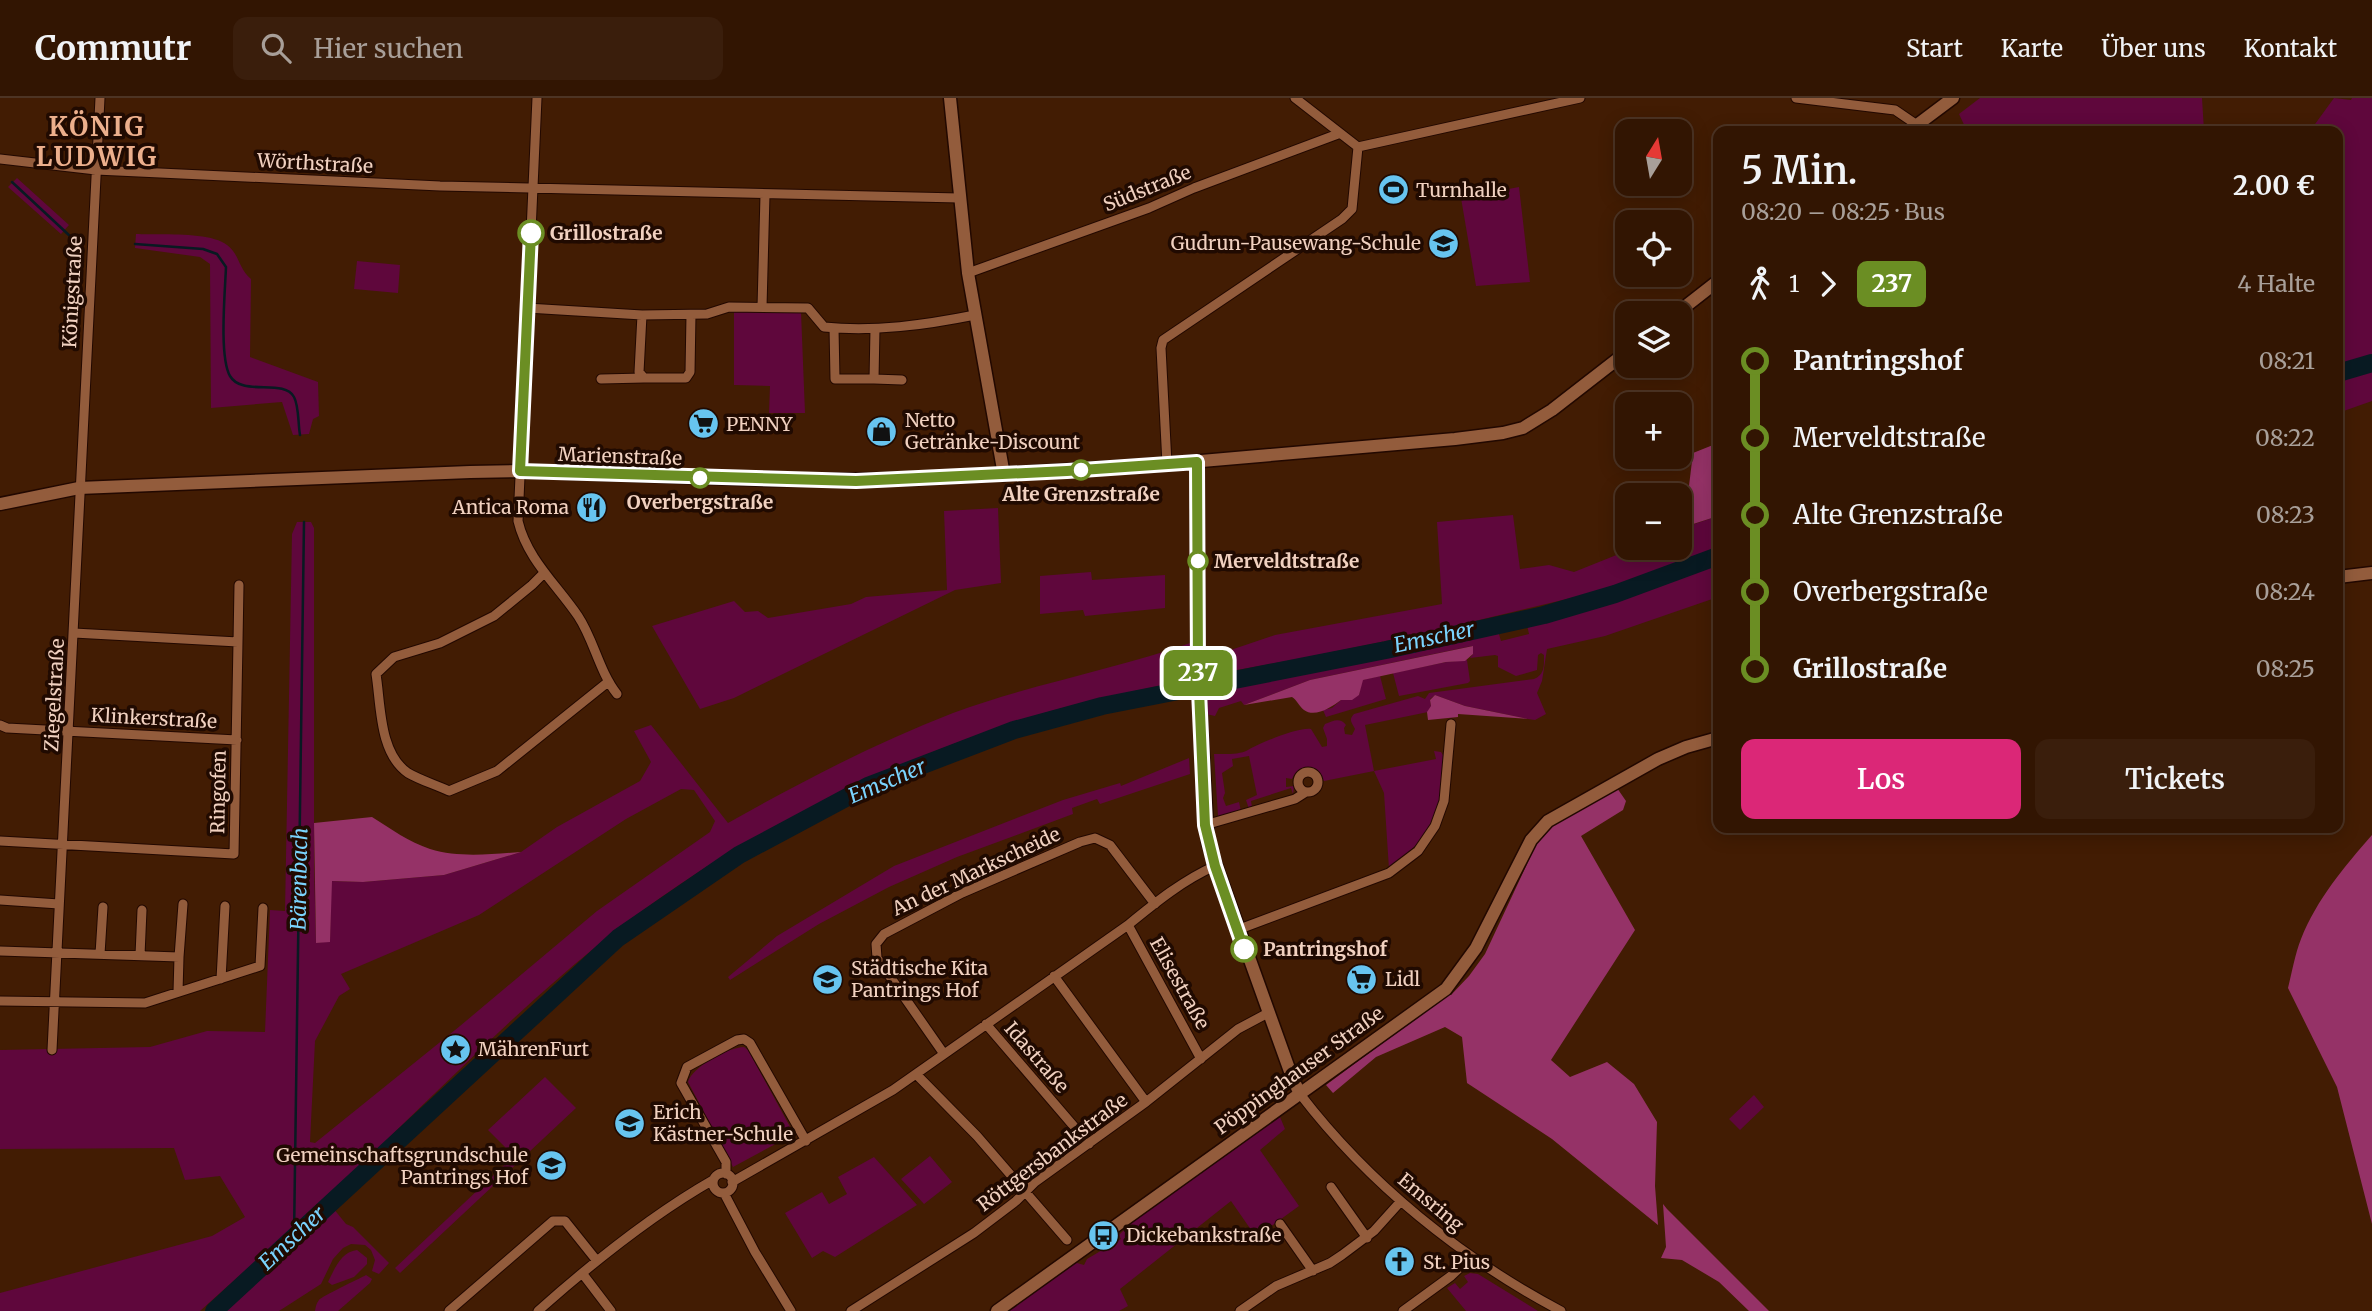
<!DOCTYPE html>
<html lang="de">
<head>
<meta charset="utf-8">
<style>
	body { margin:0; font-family:Merriweather,serif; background:#3a1e0c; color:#f1f3f6; height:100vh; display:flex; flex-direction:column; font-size:26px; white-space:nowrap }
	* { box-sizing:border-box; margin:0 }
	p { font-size:23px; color:#a89f99 }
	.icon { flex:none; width:38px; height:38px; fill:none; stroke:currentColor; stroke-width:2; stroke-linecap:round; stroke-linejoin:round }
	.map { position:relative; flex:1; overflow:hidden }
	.panel { position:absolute; left:1713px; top:28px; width:630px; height:707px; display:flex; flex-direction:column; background:#321502; border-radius:14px; box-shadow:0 4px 18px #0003,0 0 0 2px #4d3424 }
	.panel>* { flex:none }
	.badge { padding:0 14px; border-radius:10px; font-size:24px; line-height:46px }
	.needle { width:46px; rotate:11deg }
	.tools { position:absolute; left:1615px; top:21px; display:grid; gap:14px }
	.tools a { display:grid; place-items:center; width:77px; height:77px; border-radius:14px; background:#321502; box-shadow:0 4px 18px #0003,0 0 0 2px #4d3424; font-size:35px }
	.map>.badge { position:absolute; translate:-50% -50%; box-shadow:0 0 0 4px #fff }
	.legs { display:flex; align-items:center; gap:10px; height:77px; padding:0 28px; font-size:23px }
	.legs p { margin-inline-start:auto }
	.head { display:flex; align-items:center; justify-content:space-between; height:119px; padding:0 28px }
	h1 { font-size:38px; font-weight:600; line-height:52px }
	.button { display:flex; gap:14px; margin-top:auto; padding:14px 28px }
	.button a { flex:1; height:80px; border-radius:14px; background:#db2777; color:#fff; font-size:28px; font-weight:600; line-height:80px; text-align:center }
	.button a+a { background:#3a1e0c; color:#f1f3f6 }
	ul { padding:0 28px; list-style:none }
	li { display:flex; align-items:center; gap:24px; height:77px; font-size:26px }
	li i { display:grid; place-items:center; width:10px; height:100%; margin:0 9px; background:currentColor }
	li i::after { content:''; width:18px; height:18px; margin:-9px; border:5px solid; border-radius:50%; background:#321502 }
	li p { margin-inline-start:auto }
	li:first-child i { background:linear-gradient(#0000 50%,currentColor 0) }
	li:last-child i { background:linear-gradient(currentColor 50%,#0000 0) }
	header { display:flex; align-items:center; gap:42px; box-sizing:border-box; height:98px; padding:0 35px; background:#321502; border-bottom:2px solid #4d3424 }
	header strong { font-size:33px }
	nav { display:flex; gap:38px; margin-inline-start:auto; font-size:24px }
	.search { width:490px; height:63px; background:#3a1e0c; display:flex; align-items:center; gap:18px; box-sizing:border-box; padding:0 24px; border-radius:14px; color:#a89f99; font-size:26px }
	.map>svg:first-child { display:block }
</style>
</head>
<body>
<header>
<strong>Commutr</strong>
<div class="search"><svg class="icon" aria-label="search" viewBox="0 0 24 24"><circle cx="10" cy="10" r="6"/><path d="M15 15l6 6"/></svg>Hier suchen</div>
<nav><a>Start</a><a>Karte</a><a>Über uns</a><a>Kontakt</a></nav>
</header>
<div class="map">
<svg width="2372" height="1213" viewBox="0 0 2372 1213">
	<rect width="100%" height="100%" fill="#421c03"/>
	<path fill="#5f073c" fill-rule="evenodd" d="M1980,0H2202L2204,33H1967L1959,16Z
		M2334,0L2351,2L2352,0H2372V258L2338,269V33H2310Z
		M17,80L69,127L61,136L8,89Z
		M1519,89L1530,184L1476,188L1461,100Z
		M136,136C158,137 210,133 227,147C240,157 238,170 251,181L250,259L318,284L319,318L313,321L309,336L293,337L282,304L211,310L210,166L200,159L135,150Z
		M357,163L400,167L398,195L354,191Z
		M734,213L801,214L805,315H769L770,288L734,287Z
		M2372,272V303L2338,315V281Z
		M998,410L1001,485L955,492L734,600L700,611L652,528L734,503L745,514L758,513L768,520L851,506L866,499L947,492L944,413Z
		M1513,417L1520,471L1549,467L1574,474L1634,450H1680V431L1718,418V452L1596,494L1425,535L1298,561L1204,578L1203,559L1207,560L1275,537L1442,506L1437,424Z
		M297,424H311L314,430V768L316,845L330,843L331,783L363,784L444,777L521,754L557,729L640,683L651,664L634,633L651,627L728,725C801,684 875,645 953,615C1031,586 1114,572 1193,544L1194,580C1143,592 1091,601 1041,616C915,655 792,712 682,785C578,854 489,943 400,1029C335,1092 267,1153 200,1213H0V1195L212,1138L245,1119L220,1078L185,1082L174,1050L0,1051V952L150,949L207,933L265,934L270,812L285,813L292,436ZM681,691L694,692L715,723L710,734L597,813L460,928L315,1045L310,1044L315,943L339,898L350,891L341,876L479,817L626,721Z
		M1718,467V499L1605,538L1547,551L1542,583L1537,595L1546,616L1535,622L1528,621L1465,608L1435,597L1430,601L1431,609L1428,614L1365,627L1374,673L1436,661L1434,653L1441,654C1447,662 1444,671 1443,680C1440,724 1422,745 1389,771L1384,695L1374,673L1324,683L1316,671C1305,667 1297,670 1292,681L1286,680V689L1294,688L1293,696L1291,690L1251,703L1252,709L1249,711L1246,702L1257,697L1249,658L1232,661L1233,668L1222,675L1225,695L1223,700L1226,708L1239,704L1241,713L1222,719L1218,718L1214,656C1225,656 1239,657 1248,652C1260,645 1298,629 1311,631L1322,649L1327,648V641L1323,630L1325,626C1333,623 1340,619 1346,627L1344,630L1345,636L1352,637L1355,631C1352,625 1348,622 1354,616L1418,598L1425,601L1429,595L1534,581C1545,577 1544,567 1544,557L1541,555L1538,557L1537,572L1516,578L1498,569V558L1495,557L1470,560L1473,556L1472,548L1310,582L1244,607L1241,603L1219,610L1215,618L1206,616L1204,593L1498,533L1501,543L1529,536L1527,527L1567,519Z
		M1091,474L1092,482L1165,477V510L1085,518L1083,512L1040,516V478Z
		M1467,562L1470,583L1468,585L1399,598L1393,575L1446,564Z
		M1380,578L1386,601L1326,619L1323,612L1332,610L1341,602L1359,597L1362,582Z
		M1189,660L1190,676L1100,706L1097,701L1072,710L1073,716L957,759L889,789L819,826L730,882L728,879L777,838L894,768L1063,702L1120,685L1121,688Z
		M744,949L748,952L794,1036L733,1069L688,984C692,969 729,949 744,949Z
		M545,979L576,1010L400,1175L395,1170L514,1058L488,1032Z
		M1754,997L1764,1009L1740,1032L1729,1021Z
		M1280,1019L1285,1031L1260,1052L1299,1108L1256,1139L1231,1103L1120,1191L1128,1208L1119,1213H1006L1073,1166L1077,1165L1084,1167L1087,1161L1121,1141L1119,1137L1132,1124Z
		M930,1058L952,1084L924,1106L901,1081Z
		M874,1059L917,1107L835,1159L823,1153L812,1160L785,1115L822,1094L829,1106L847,1096L838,1079Z
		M333,1110L346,1126L353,1129L389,1165L379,1176L372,1173L375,1162L371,1152L365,1147L351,1146L343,1150L333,1161L321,1186L279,1213H222Z
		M357,1152L367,1160V1166L354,1179L332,1187L328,1184C335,1170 341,1154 357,1152Z
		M1470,1175L1478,1176L1538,1213H1466L1447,1190L1455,1185L1460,1191L1468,1184L1464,1178Z
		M366,1177L372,1181L370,1185L338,1213H315C316,1208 316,1206 319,1202C322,1198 359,1181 366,1177Z"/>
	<path fill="#953267" d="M1718,345V418L1684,429L1693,355Z
		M1473,548V556L1465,563L1446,564L1363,582L1359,597L1352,602H1341C1332,609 1315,620 1304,612C1299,608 1297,602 1292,599L1244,607L1310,582Z
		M1435,597L1465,608L1528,621L1458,616V619L1428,622L1427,614L1431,608L1430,602Z
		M1617,690L1626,703L1623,712L1581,738L1635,832L1551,962L1570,979L1607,964L1634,986L1657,1024L1655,1088L1658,1127L1552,1041L1467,985L1462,939L1445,929L1376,959L1333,995L1326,987L1447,897H1451L1469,878L1485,856L1541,736L1549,728Z
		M372,719C391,731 409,744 430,751C459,760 491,756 521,754L444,777L363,784L332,783L330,844L316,845L314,725Z
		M2372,737V1126L2337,989L2288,890C2292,874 2295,856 2301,841C2317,801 2344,769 2372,737Z
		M1663,1106L1667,1111L1769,1213H1749L1719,1184L1682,1162L1661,1160L1666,1149Z"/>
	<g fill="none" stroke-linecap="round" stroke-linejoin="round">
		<path stroke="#081a22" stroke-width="2.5" d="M12,84L71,139
			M135,146L203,151L217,156L226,169C225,194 219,259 230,278C242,299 284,280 294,299C299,308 298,326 300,337
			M294,1139L304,424"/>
		<path stroke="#081a22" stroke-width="18" d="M2338,275L2372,265
			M214,1213L618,840L739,757L868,688L1014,632L1102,608L1386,552L1544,517L1615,496L1718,458"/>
		<defs>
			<path id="street" d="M537,0L518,423C527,461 557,487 578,518C594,542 599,573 617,596
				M1295,0L1358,49L1580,0
				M1796,0L1895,12L1917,27
				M0,61L96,72L440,88L959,100
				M968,175L1149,110L1194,90L1338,36
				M762,209L765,97
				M527,210L642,217L707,216L729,209L808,210L824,229C875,234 925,227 975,217
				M642,217L639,274L644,280H686L690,274L691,217
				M834,230L835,281H874L875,231
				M601,281L644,280
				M874,281L902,282
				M1167,366L1161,250L1163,242L1342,121L1352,111L1358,49
				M544,475L532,487L494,518L440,545L394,559L376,576C381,607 379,655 408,675C420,682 436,687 449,693L497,673L608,584
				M238,544L239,487
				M0,627L7,630L237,642
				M1298 684a10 10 0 1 1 20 0a10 10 0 1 1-20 0Z
				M1205,727L1295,701L1306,694
				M0,743L234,756L238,544L74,535
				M0,802L59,806
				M1128,827L1201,961
				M1237,832L1389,775L1418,753L1435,728L1444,703L1451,626
				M0,853L179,859L178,894
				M100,856L103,809
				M140,857L142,812
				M179,859L183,806
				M1054,878L1146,1004
				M221,881L225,808
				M0,903L145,905L260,868L263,810
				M986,926L1089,1046
				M52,952L100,0
				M944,956L877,860L876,846L884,836L962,795L1080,744L1095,740L1110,747L1155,806
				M916,976L977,1038L1067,1142
				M1300,996C1369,1086 1461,1160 1561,1213
				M713 1085a10 10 0 1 1 20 0a10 10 0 1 1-20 0Z
				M726,1076V1064L681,985L687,969L737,942L744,941L750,945L806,1043
				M732,1084L893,992L1128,827C1155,805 1183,782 1215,768
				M1331,1089L1367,1140
				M724,1095L755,1154L791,1213
				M1280,1126L1313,1173
				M582,1175L611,1213
				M449,1213L553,1123H565L597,1163
				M538,1213C592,1165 650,1118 713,1082
				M851,1213L974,1135L1016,1103L1035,1084L1146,1004L1238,931L1268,915
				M1240,1213L1276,1188L1330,1165L1342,1157L1374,1133L1401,1103
				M1403,1213L1451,1178L1471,1159"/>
			<path id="secondary" d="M950,0L968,175L1004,377
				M1909,33L1953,0
				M1677,215L1718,183
				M1197,364L1198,570L1208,745L1292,979L1300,996
				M0,406L79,390L470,374L520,373L772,382L916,381L1167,366L1455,341L1503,335L1523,330L1552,312L1628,253
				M2338,479L2372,475
				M997,1213L1446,891L1476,850L1531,742L1548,723L1658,661L1686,649L1718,640"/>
		</defs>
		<use href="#street" stroke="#220800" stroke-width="11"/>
		<use href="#secondary" stroke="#220800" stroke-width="15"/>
		<use href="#street" stroke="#935c3c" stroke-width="9"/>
		<use href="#secondary" stroke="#935c3c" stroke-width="12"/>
	</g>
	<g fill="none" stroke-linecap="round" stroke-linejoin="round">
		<defs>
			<path id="line-1" d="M531,135L520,373L856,383L1067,373L1197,364L1198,570L1205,727L1215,768L1244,851"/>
		</defs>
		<use href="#line-1" stroke="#fff" stroke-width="16"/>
		<use href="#line-1" stroke="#6b8e23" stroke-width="10"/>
	</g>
	<defs>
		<symbol id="stadium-disc" viewBox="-11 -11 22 22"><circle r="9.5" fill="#67c4ef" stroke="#200a01"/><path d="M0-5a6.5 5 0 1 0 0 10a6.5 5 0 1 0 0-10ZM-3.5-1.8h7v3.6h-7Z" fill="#111"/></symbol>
		<symbol id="school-disc" viewBox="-11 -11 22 22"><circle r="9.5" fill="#67c4ef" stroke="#200a01"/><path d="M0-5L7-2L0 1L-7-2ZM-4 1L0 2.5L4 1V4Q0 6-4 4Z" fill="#111"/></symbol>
		<symbol id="supermarket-disc" viewBox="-11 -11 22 22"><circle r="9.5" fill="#67c4ef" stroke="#200a01"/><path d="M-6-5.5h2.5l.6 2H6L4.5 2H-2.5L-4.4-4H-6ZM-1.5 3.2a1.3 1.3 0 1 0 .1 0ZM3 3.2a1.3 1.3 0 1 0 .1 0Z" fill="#111"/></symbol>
		<symbol id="shop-disc" viewBox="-11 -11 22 22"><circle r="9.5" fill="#67c4ef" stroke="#200a01"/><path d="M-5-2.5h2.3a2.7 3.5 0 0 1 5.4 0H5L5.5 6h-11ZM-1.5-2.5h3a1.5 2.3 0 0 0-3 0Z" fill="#111"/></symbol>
		<symbol id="restaurant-disc" viewBox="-11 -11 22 22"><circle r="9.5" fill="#67c4ef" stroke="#200a01"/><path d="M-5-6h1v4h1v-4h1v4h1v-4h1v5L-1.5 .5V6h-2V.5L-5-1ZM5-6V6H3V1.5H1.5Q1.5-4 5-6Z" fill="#111"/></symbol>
		<symbol id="sight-disc" viewBox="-11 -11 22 22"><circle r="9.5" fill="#67c4ef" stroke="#200a01"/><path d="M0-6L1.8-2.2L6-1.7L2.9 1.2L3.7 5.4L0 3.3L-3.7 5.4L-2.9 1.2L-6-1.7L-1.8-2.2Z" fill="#111"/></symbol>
		<symbol id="bus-disc" viewBox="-11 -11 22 22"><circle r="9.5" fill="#67c4ef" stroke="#200a01"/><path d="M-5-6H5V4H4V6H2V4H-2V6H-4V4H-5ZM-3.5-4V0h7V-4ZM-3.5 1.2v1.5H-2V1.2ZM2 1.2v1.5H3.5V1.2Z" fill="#111"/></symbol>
		<symbol id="church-disc" viewBox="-11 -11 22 22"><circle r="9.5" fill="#67c4ef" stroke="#200a01"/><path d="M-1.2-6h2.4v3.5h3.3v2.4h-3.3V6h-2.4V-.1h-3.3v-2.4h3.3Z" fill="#111"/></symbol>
	</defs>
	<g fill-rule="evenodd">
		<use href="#stadium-disc" x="1376" y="74" width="35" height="35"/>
		<use href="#school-disc" x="1426" y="128" width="35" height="35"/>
		<use href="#supermarket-disc" x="686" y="308" width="35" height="35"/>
		<use href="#shop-disc" x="864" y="316" width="35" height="35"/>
		<use href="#restaurant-disc" x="574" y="392" width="35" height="35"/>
		<use href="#school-disc" x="810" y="864" width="35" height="35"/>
		<use href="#supermarket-disc" x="1344" y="864" width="35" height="35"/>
		<use href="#sight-disc" x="438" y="934" width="35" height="35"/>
		<use href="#school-disc" x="612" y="1008" width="35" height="35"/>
		<use href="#school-disc" x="534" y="1050" width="35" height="35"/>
		<use href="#bus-disc" x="1086" y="1120" width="35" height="35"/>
		<use href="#church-disc" x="1382" y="1146" width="35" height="35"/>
	</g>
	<g fill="#fff" stroke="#6b8e23" stroke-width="3.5">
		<circle cx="531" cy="135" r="12"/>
		<circle cx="1081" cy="372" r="9"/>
		<circle cx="700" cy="380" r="9"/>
		<circle cx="1198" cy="463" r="9"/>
		<circle cx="1244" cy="851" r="12"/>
	</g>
	<g text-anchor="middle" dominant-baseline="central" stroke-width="7" stroke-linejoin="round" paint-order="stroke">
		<g font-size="19" fill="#f1d1c0" stroke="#200a01">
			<text transform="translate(315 65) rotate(3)">Wörthstraße</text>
			<text transform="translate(1147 90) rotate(-22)">Südstraße</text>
			<text transform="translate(72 194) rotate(-87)">Königstraße</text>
			<text transform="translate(620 358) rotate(2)">Marienstraße</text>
			<text transform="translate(54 597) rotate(-87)">Ziegelstraße</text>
			<text transform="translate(154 620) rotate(3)">Klinkerstraße</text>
			<text transform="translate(218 694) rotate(-89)">Ringofen</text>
			<text transform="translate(976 773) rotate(-25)">An der Markscheide</text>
			<text transform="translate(1180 885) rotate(61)">Elisestraße</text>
			<text transform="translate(1037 959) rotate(49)">Idastraße</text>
			<text transform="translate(1299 972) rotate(-36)">Pöppinghauser Straße</text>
			<text transform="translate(1052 1054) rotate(-37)">Röttgersbankstraße</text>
			<text transform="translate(1431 1104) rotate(40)">Emsring</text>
		</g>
		<g font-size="19" fill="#f1d1c0" stroke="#200a01" text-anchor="start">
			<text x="1416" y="92">Turnhalle</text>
			<text x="1421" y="145" text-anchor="end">Gudrun-Pausewang-Schule</text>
			<text x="905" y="322">Netto<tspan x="905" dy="22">Getränke-Discount</tspan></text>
			<text x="726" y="326">PENNY</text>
			<text x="569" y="409" text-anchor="end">Antica Roma</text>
			<text x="851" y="870">Städtische Kita<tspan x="851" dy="22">Pantrings Hof</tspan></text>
			<text x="1385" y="881">Lidl</text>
			<text x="478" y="951">MährenFurt</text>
			<text x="653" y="1014">Erich<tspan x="653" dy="22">Kästner-Schule</tspan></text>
			<text x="528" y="1057" text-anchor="end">Gemeinschaftsgrundschule<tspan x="528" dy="22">Pantrings Hof</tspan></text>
			<text x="1126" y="1137">Dickebankstraße</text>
			<text x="1423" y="1164">St. Pius</text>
		</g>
		<g font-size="19" font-weight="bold" fill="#f1d1c0" stroke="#200a01" text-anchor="start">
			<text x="550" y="135">Grillostraße</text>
			<text x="1081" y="396" text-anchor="middle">Alte Grenzstraße</text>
			<text x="700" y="404" text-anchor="middle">Overbergstraße</text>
			<text x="1214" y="463">Merveldtstraße</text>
			<text x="1263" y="851">Pantringshof</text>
		</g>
		<g font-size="21" font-style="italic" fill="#7ad3fd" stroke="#200a01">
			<text transform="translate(1434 539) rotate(-12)">Emscher</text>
			<text transform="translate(887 683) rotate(-23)">Emscher</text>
			<text transform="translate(299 781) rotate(-89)">Bärenbach</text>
			<text transform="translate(292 1140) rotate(-43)">Emscher</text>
		</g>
		<g font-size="26" font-weight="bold" letter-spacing="2" fill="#ecaf8c" stroke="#200a01">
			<text x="97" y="28">KÖNIG<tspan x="97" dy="30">LUDWIG</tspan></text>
		</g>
	</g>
</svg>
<div class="tools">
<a><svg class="needle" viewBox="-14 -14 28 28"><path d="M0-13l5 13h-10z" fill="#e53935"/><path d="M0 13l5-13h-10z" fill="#a89f99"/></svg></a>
<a><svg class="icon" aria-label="locate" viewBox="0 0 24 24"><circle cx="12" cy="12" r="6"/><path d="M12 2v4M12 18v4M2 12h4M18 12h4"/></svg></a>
<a><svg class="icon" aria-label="layers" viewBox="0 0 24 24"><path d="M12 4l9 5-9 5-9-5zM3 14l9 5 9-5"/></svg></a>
<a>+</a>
<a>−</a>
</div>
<b class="badge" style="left:1198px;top:575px;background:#6b8e23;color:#fff">237</b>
<section class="panel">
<div class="head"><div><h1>5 Min.</h1><p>08:20 – 08:25 · Bus</p></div><b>2.00 €</b></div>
<div class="legs"><svg class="icon" aria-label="walk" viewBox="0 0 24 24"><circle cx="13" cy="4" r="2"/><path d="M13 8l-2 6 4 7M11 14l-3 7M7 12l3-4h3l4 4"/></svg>1<svg class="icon" aria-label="forward" viewBox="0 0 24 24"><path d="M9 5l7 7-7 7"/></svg><b class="badge" style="background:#6b8e23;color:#fff">237</b><p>4 Halte</p></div>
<ul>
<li><i style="color:#6b8e23"></i><b>Pantringshof</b><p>08:21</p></li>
<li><i style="color:#6b8e23"></i><span>Merveldtstraße</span><p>08:22</p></li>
<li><i style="color:#6b8e23"></i><span>Alte Grenzstraße</span><p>08:23</p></li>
<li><i style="color:#6b8e23"></i><span>Overbergstraße</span><p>08:24</p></li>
<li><i style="color:#6b8e23"></i><b>Grillostraße</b><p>08:25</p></li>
</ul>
<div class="button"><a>Los</a><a>Tickets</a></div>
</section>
</div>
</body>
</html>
